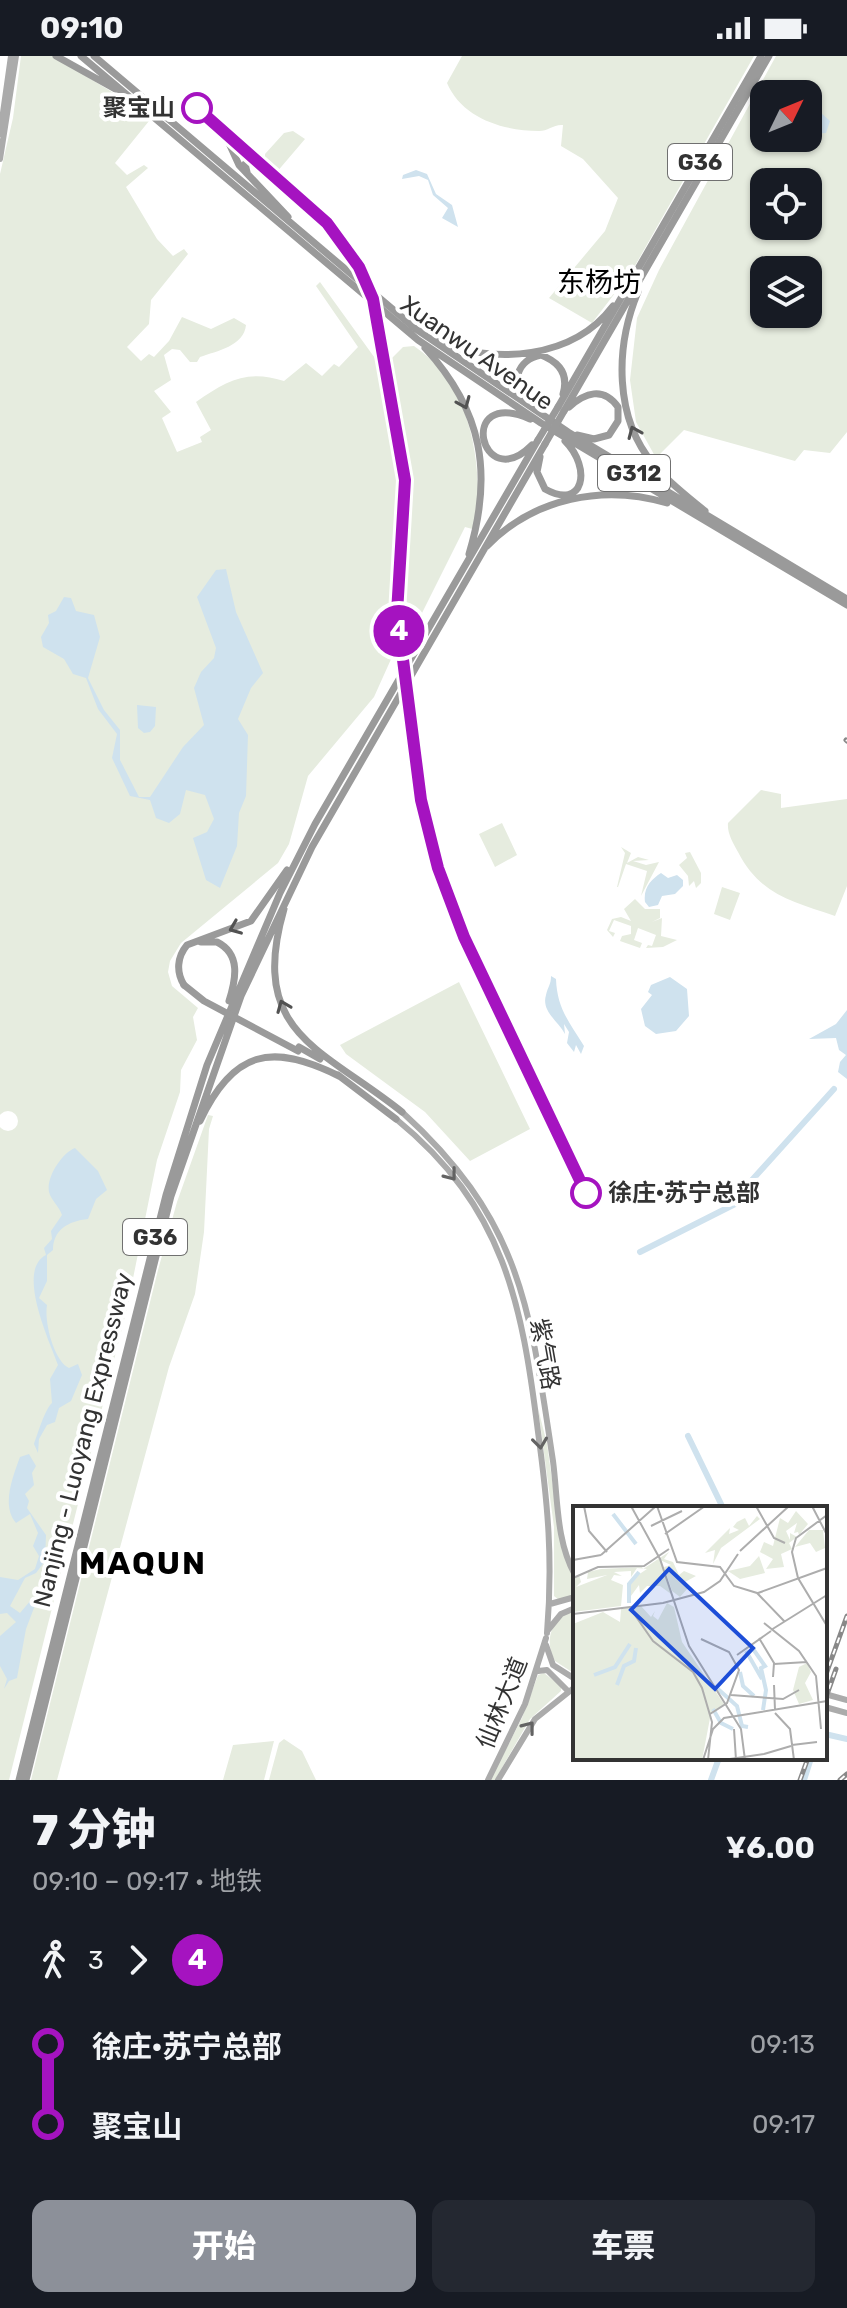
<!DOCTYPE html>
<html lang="zh">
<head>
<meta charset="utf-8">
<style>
	body { margin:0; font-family:Rubik,"Noto Sans SC",sans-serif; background:#242831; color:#f1f3f6; height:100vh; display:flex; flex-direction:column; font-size:30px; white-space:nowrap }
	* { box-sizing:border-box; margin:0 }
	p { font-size:26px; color:#9ea1a6 }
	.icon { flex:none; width:44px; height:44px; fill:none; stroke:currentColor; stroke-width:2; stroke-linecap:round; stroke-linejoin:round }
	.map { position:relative; height:1724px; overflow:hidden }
	.drawer { display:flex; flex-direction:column; background:#171b24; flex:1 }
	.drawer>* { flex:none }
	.badge { padding:0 16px; border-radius:26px; font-size:28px; line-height:52px }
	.needle { width:52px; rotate:47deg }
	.fabs { position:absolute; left:750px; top:24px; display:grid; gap:16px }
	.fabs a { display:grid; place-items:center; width:72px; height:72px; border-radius:16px; background:#171b24; box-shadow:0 2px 6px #0004; font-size:40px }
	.map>.badge { position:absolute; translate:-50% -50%; box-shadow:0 0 0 4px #fff }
	.legs { display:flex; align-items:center; gap:12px; height:88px; padding:0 32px; font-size:26px }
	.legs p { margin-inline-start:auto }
	.headline { display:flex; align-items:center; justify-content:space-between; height:136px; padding:0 32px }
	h1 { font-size:44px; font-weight:800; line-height:60px }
	.button { display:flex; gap:16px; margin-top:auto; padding:16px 32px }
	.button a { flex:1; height:92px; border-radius:16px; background:#8c9099; color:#fff; font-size:32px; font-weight:800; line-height:92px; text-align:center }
	.button a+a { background:#242831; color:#f1f3f6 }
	ul { padding:0 32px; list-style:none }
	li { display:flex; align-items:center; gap:28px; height:80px; font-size:30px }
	li i { display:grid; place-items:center; width:12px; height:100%; margin:0 10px; background:currentColor }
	li i::after { content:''; width:20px; height:20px; margin:-10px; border:6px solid; border-radius:50%; background:#171b24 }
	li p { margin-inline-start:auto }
	li:first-child i { background:linear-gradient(#0000 50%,currentColor 0) }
	li:last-child i { background:linear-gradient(currentColor 50%,#0000 0) }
	.status { display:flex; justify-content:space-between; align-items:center; height:56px; padding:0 40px; background:#171b24; direction:ltr }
	.status svg { height:22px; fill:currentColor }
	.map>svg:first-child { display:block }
</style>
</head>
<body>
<div class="status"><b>09:10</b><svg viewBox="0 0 49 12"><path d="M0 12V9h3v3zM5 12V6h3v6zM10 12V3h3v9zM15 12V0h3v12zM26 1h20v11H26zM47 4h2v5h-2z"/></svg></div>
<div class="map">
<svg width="847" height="1724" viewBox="0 0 847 1724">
	<rect width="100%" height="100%" fill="#fff"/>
	<path fill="#e6ecdf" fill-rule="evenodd" d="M21,0H53L112,36L149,65L115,107L127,119L144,109L148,112L126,131L157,183L173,200L184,193L188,198L151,244L149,268L127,291L141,305L149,298L154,301L169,285L182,261L211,273L234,262L246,269C244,290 217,295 200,301L197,306H190L180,294L172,293L164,299L171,324L154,335L171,356L162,362L177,396L202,386L200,381L211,374L196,346C226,325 247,313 284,325L306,307L322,320L334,308L339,311L358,291L316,230L320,226L377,305L392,302L403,291L414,290C473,330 483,409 476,474L465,471L413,575L392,601L374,641L308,720L289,788L278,807L181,887L170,905L168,916L172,930L198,952L193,961L197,984L181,1014L180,1036L157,1104L127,1252L9,1724H0V118L13,62Z
		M462,0H754L632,215L592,267L549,242L605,175L618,142L583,103L561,90L563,69C554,68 548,75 539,75C503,75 462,62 447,27Z
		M776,0H847V376L830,397L804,394L795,405L684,374L656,402L636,366L630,324L637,262L659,214ZM764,38H808V82H764ZM764,126H808V170H764ZM764,214H808V258H764Z
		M293,75L305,83L276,117L265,107V98L284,77Z
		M761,734L781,738V752L847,743V830L835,860C792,845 760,839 738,796C733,787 727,777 728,767Z
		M502,767L517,799L495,811L479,778Z
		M621,791L631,797L627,807L638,801L649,804L633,805L646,809L659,806L641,840L647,815L626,808L618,831H617L625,797Z
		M690,796L701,817V827L696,832L694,825L689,830L688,820L679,809L687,802L685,797Z
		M722,831L740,837L730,864L714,858Z
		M635,843L645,853H660V862L652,866L662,862L661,880L677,884L663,891L646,892L648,889L652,890L656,879L638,872L634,884L642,887L640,892L620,885L622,880L631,878V870L614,864L609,875L615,877L613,881L607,874L612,863L621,861L631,865L624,853Z
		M459,926L530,1073L470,1105L425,1056L346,998L340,989Z
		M208,1059L213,1060L209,1073L204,1176L195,1238L169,1311L57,1724H31L158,1214L177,1146Z
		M538,1352L547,1388L559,1474L575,1524V1539L559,1544L554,1540V1471Z
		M575,1553V1618L555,1605C543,1583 552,1562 575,1553Z
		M544,1617L561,1630V1635L530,1663L495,1724H490L522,1662L538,1619Z
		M284,1683L302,1695L316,1724H269L279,1687Z
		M274,1685L264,1724H223L233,1689Z"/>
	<path fill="#cfe2ee" d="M808,45L830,65L826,77L812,78L820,71L811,66L808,71Z
		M416,114L427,118L436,138L452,149L458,171L442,162L448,152L433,139L428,124L419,120L402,123L403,119Z
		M226,513L236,556L263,617L251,632L238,663L248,679L246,740L239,757L237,790L220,832L206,824L193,782L207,776L214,763L205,739L186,734L180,758L169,767L156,762L150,744L130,740L112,702L117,678L98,653L86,622L73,618L64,603L43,591L41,581L49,567L48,559L56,555L64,541L71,542L76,555L94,559L100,581L88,622L104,654L120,674V704L139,741H150L183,691L204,669L194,632L201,616L214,602L216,592L197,541L216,514Z
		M137,649L156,651L155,670L150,676L144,677L138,672Z
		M661,817L668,822L677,819L683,824V830L675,838L662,840L658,849L649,851L645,846C643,831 652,823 661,817Z
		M551,920L556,923C557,952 569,966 584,990L581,998L576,989L574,996L567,987L569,976L564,968L565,978C558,965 541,955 546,939C548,930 551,929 551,920Z
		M670,921L687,933L689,960L676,975L656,978L645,970L641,953L652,939L648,936L651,929Z
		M847,954V1023L838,1016L840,1006L846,999L839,994L836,982L809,983L836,968Z
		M75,1092L98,1115L107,1134L96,1143L88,1163C68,1165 53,1174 53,1194L47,1199V1225L39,1242L47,1249C44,1266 54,1305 69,1312L78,1308L82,1319L71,1345L59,1352L55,1366L47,1369L39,1383L38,1397L34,1388C38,1377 45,1353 52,1347L50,1323L58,1309C49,1284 16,1214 46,1199L44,1192L52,1183L51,1175L62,1159C59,1150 51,1144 49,1136C46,1121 62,1097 75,1092Z
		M29,1398L36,1410L32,1417L34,1429L25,1438L29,1445L27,1452L46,1479L45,1505L36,1517L25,1522L10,1550L20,1557L31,1544H37L26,1573L17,1622L9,1625L4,1633L7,1623L0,1610V1580L16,1566L7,1557L0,1558V1521L18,1524L35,1513L39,1500L33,1490L38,1477L30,1458L16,1467C1,1450 13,1420 20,1401Z"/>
	<path fill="#fff" d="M-2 1065a10 10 0 1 1 20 0a10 10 0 1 1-20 0Z"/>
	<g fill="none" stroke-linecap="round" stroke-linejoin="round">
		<path stroke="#cfe2ee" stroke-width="6" d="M752,1124L834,1033
			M640,1196L745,1143
			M688,1380L723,1452
			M825,1678L847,1683
			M711,1724L719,1702
			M804,1724L811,1702"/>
		<path stroke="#ababab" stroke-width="6" d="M0,78L11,0
			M0,103L16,0
			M402,1056C523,1166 530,1254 553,1405C558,1443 556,1485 575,1519
			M396,1063C504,1151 522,1247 538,1376C548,1449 553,1504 547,1577
			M550,1548L575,1541
			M548,1574L561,1558L575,1552
			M546,1589L553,1609L575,1623
			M538,1615L547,1614L568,1635
			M825,1638L847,1644
			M825,1651L847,1657
			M488,1724L525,1648L546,1582
			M498,1724L535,1663L575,1631"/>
		<path stroke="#9a9a9a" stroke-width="7" d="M56,0L117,34
			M81,0L418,284L541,367L847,549
			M94,0L416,273L568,376L847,543
			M228,85L239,109L288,161
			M247,116L245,108L252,106
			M638,236C615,291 614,362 654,409C668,426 688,441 705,455
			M438,285C494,309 573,303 613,250
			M425,292C483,355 493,418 469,498
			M527,346C510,328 516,304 541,299C559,306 569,318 563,338
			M558,351L761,0
			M569,351C585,337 603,330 618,351V365L609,379L594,383L577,379
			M564,355L769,0
			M530,363C456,330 480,441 532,389
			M540,401L537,416L545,433C584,455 592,412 565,385
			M487,490C534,442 603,428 667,447
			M284,853C248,978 322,992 402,1056
			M201,886H217C241,898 236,923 229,945
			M184,929C176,916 177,901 187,889L251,865L287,814
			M299,991L320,1003
			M338,1019L396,1063
			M200,1065C233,995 271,986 339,1020
			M19,1724L166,1139L207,1009L280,837L315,768L538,384
			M26,1724L171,1140L241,940L312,791L545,388"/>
		<defs>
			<path id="rail" d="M846,684L847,685
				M825,1621L847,1560
				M825,1644L836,1613
				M800,1724L808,1702
				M840,1724L847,1718"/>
		</defs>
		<use href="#rail" stroke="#888" stroke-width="5"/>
		<use href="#rail" stroke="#fff" stroke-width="2" stroke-dasharray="6" stroke-linecap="butt"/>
		<path stroke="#9a9a9a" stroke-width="7" d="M538,384L558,351
			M545,388L564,355
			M184,929L204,945L298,995"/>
	</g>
	<defs><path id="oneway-chevron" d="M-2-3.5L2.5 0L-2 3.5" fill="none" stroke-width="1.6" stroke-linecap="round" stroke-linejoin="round" transform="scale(2)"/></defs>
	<g stroke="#525252">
		<use href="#oneway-chevron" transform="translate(464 347) rotate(67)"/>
		<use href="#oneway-chevron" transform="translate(634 376) rotate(-113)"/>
		<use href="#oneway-chevron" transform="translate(235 872) rotate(158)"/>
		<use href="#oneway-chevron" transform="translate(283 950) rotate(-112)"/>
	</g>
	<g stroke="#636363">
		<use href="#oneway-chevron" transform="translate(451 1119) rotate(52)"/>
		<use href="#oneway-chevron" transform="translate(540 1387) rotate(83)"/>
		<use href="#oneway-chevron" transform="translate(529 1671) rotate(-52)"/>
	</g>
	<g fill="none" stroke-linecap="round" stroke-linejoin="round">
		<defs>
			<path id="line-1" d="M197,52L327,167L359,211L373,243L405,424L397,557L421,744L438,812L464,881L586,1137"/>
		</defs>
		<use href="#line-1" stroke="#fff" stroke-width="18"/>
		<use href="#line-1" stroke="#a513c0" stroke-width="12"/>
	</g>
	<g fill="#fff" stroke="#a513c0" stroke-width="4">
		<circle cx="197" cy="52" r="14"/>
		<circle cx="586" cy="1137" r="14"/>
	</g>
	<g text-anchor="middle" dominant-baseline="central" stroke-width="8" stroke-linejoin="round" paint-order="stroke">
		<g fill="#fff" stroke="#707070" stroke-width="2">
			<rect x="668" y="88" width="64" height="36" rx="6"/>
			<rect x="598" y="399" width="72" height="36" rx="6"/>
			<rect x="123" y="1163" width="64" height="36" rx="6"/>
		</g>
		<g font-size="22" font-weight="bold" fill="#333">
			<text x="700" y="106">G36</text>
			<text x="634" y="417">G312</text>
			<text x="155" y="1181">G36</text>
		</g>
		<g font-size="24" font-weight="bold" fill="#333" stroke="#fff" text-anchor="end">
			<text x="175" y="52">聚宝山</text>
			<text x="608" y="1137" text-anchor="start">徐庄·苏宁总部</text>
		</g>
		<g font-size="24" fill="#333" stroke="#fff">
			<text transform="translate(477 297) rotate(35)">Xuanwu Avenue</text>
			<text transform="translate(545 1298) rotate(80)">紫气路</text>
			<text transform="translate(83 1384) rotate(-76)">Nanjing - Luoyang Expressway</text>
			<text transform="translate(502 1647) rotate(-68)">仙林大道</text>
		</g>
		<g font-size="28" fill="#000" stroke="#fff">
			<text x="599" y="226">东杨坊</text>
		</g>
		<g font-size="32" font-weight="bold" letter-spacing="2" fill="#000" stroke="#fff">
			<text x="143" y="1507">MAQUN</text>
		</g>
	</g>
	<g transform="translate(573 1450)">
		<rect width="254" height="254" fill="#fff"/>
		<path d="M223,5L235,18L226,29L225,26L221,27L224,17L213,25L217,34V27L224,31L216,37L219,43L208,48L211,61L193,63L200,53L187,46L191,36L200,40L207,12L215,17ZM184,10L187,13L148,42L140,58L142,44L132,47L157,22L156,28L166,24L160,21L164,16L172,12L176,20ZM236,24H250L252,42L243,46L237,37L222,41ZM96,46L91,53L100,56L106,69L111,65L123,70L112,76L115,82L107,91L99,85L91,61L98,59L87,54L98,88L87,80H74L67,87L66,79L55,94L59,73L74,63L64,62L58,71V65L41,66L49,70L41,69L38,74L50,79L48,100L0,106V74L6,69L8,76L3,81L34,69L14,73L15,66L28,63L69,61L70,63ZM186,50L192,67L167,73L155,65L177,60ZM94,97L101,101L109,136L151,198L138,207L129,254H0V118L30,106L47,116L48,103L68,100L78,111L82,105L80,110L85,114ZM234,157L238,166L232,177L240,194L226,198L220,184L226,161Z" fill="#e6ecdf"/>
		<path fill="none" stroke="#cfe2ee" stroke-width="4" d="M40,8L63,38M56,97V78L66,66M178,140L192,160L188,162L193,184L190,204M173,145L189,173M167,166L170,180L181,190M21,169L42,161L57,138M44,179L51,160L61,155L63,142M145,183L164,200L169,220L175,221M140,203L148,217L160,223"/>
		<path fill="none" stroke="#adadad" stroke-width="2" d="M11,0L16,25L34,46M58,0L87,53L116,140L168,223L172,254M84,0L104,56L147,61L161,80L184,87L212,116M183,0L201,32L212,37M239,0L254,29M254,9L223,32L219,46L225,72L254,120M78,20L109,5M92,28L132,0M167,45L216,0M28,49L83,0M0,54L28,49M0,72L25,61L71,60L96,43M185,87L254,62M57,102L80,135L120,166L129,182L139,216L135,254M0,108L90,97L131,86L147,75L165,48M191,117L226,145L243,170L248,223M198,124L254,89M186,132L201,157L200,171M128,133L156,146L166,164L154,197L137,208M164,149L198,125M201,158L234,156M201,179L202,204M158,189L210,193L226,184M202,207L217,223L221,254M161,223L163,254M219,239L244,236M191,248L218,240M130,254L140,223L151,212L254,195M150,254L191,248"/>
		<path fill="#1d4ed8" fill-opacity="0.15" stroke="#1d4ed8" stroke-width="4" d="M96,63L180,142L142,183L58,104Z"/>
		<rect width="254" height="254" fill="none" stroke="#333" stroke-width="4"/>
	</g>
</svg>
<div class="fabs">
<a><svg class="needle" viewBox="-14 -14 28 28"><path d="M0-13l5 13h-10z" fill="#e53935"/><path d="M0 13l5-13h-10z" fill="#9ea1a6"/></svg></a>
<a><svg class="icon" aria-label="locate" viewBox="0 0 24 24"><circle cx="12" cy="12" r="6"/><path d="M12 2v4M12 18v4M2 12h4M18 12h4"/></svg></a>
<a><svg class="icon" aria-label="layers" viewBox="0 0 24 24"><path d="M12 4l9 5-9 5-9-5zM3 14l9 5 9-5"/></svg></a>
</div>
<b class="badge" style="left:399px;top:575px;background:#a513c0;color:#fff">4</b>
</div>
<section class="drawer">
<div class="headline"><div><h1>7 分钟</h1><p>09:10 – 09:17 · 地铁</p></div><b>¥6.00</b></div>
<div class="legs"><svg class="icon" aria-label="walk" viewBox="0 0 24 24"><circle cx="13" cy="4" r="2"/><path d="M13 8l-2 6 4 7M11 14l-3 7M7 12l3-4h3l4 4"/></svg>3<svg class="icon" aria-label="forward" viewBox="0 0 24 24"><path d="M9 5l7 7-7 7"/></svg><b class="badge" style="background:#a513c0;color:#fff">4</b></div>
<ul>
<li><i style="color:#a513c0"></i><b>徐庄·苏宁总部</b><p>09:13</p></li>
<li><i style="color:#a513c0"></i><b>聚宝山</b><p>09:17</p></li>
</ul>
<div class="button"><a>开始</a><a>车票</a></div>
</section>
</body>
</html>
